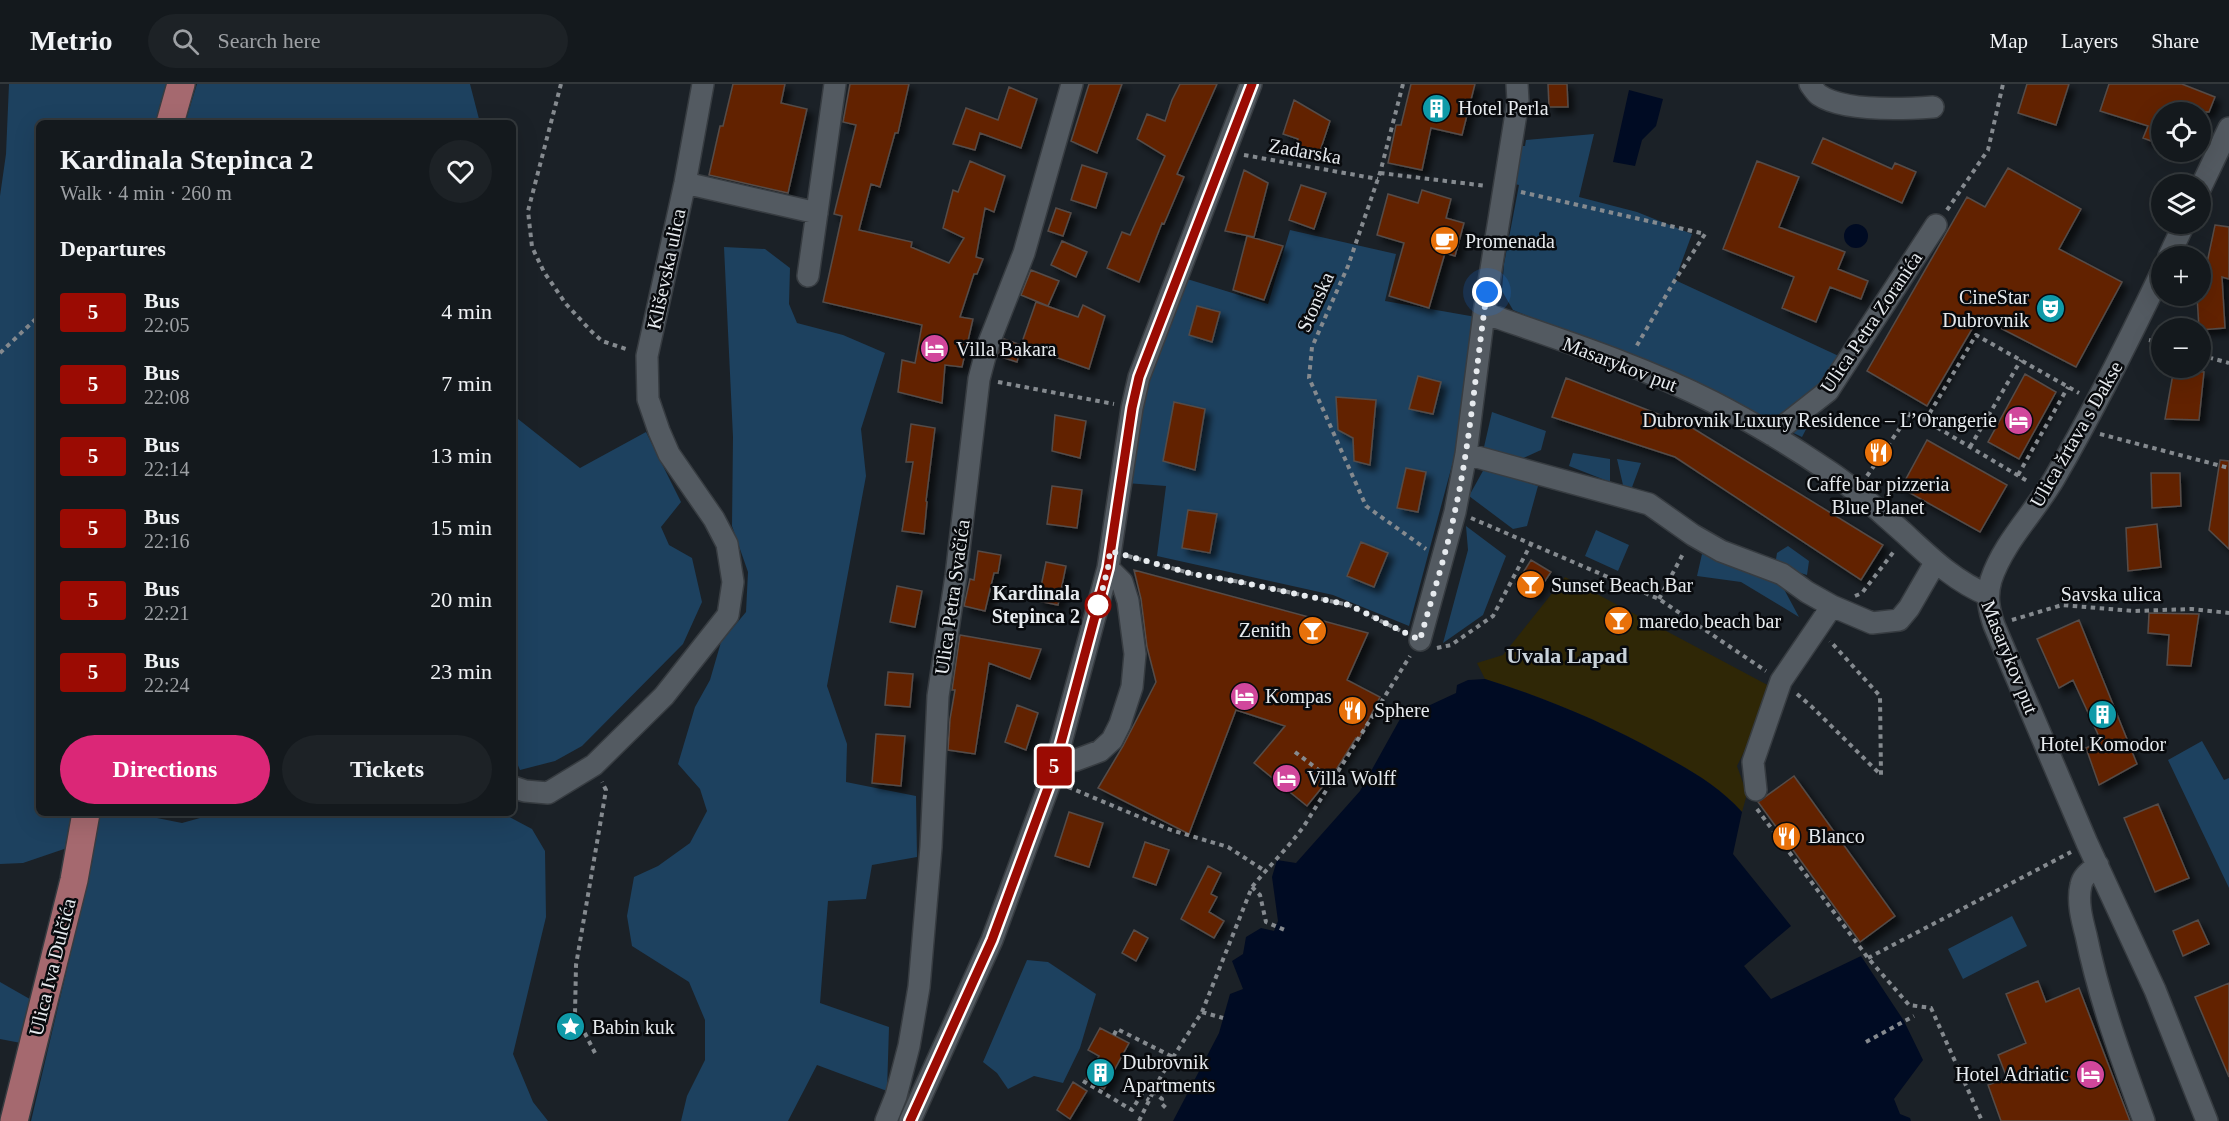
<!DOCTYPE html>
<html lang="en">
<head>
<meta charset="utf-8">
<style>
	body { margin:0; font-family:Georgia,serif; background:#1d2226; color:#f1f3f6; height:100vh; display:flex; flex-direction:column; font-size:22px; white-space:nowrap }
	* { box-sizing:border-box; margin:0 }
	p { font-size:20px; color:#9da0a4 }
	.icon { flex:none; width:33px; height:33px; fill:none; stroke:currentColor; stroke-width:2; stroke-linecap:round; stroke-linejoin:round }
	.map { position:relative; flex:1; overflow:hidden }
	.panel { position:absolute; left:36px; top:36px; width:480px; height:696px; display:flex; flex-direction:column; background:#14191d; border-radius:9px; box-shadow:0 6px 24px #0002,0 0 0 2px #33383b }
	.panel>* { flex:none }
	.badge { padding:0 12px; border-radius:4px; font-size:21px; line-height:39px }
	.fabs { position:absolute; left:2151px; top:18px; display:grid; gap:12px }
	.fabs a { display:grid; place-items:center; width:60px; height:60px; border-radius:50%; background:#14191d; box-shadow:0 6px 24px #0002,0 0 0 2px #33383b; font-size:30px }
	.you { position:absolute; width:30px; height:30px; margin:-15px; border:4px solid #fff; border-radius:50%; background:#1a73e8; box-shadow:0 0 0 9px #1a73e833 }
	.map>.badge { position:absolute; translate:-50% -50%; box-shadow:0 0 0 3px #fff }
	h2 { padding:0 24px; font-size:22px; line-height:54px }
	.round { display:grid; place-items:center; flex:none; width:63px; height:63px; border-radius:32px; background:#1d2226 }
	.summary { display:flex; align-items:center; justify-content:space-between; height:102px; padding:0 24px }
	h1 { font-size:28px; font-weight:800; line-height:45px }
	.button { display:flex; gap:12px; margin-top:auto; padding:12px 24px }
	.button a { flex:1; height:69px; border-radius:36px; background:#db2777; color:#fff; font-size:24px; font-weight:800; line-height:69px; text-align:center }
	.button a+a { background:#1d2226; color:#f1f3f6 }
	ul { padding:0; list-style:none }
	li { display:flex; align-items:center; gap:18px; height:72px; padding:0 24px }
	li div { flex:1 }
	li b { display:block; font-size:22px }
	li em { font-style:normal }
	li .badge { min-width:66px; font-weight:700; text-align:center }
	header { display:flex; align-items:center; gap:36px; box-sizing:border-box; height:84px; padding:0 30px; background:#14191d; border-bottom:2px solid #33383b }
	header strong { font-size:28px }
	nav { display:flex; gap:33px; margin-inline-start:auto; font-size:21px }
	.search { width:420px; height:54px; background:#1d2226; display:flex; align-items:center; gap:15px; box-sizing:border-box; padding:0 21px; border-radius:33px; color:#9da0a4; font-size:22px }
	.map>svg:first-child { display:block }
</style>
</head>
<body>
<header>
<strong>Metrio</strong>
<div class="search"><svg class="icon" aria-label="search" viewBox="0 0 24 24"><circle cx="10" cy="10" r="6"/><path d="M15 15l6 6"/></svg>Search here</div>
<nav><a>Map</a><a>Layers</a><a>Share</a></nav>
</header>
<div class="map">
<svg width="2229" height="1037" viewBox="0 0 2229 1037">
	<defs>
		<filter id="shadow"><feDropShadow dx="5.5" dy="5.5" stdDeviation="3" flood-color="#0009"/></filter>
	</defs>
	<rect width="100%" height="100%" fill="#1b2127"/>
	<path fill="#1d415f" d="M9,0H169L159,39H39V729H76L67,764L23,779L0,780V112L6,70Z
		M197,0H470L479,35L472,39H185Z
		M1594,50L1579,113L1637,128L1692,150L1675,196L1843,274L1802,353L1656,284L1513,226L1502,207L1504,180L1519,101L1515,100L1522,62H1525L1526,56Z
		M1290,146L1396,170L1385,217L1476,233L1455,370L1409,542L1333,511L1157,472L1166,402L1126,399L1146,295L1184,194L1268,220Z
		M724,163L765,165L790,184L789,220L797,239L843,251L885,269L861,345L866,392L827,602L847,660L846,698L916,712L917,773L872,781L866,815L828,817L820,919L889,943L887,1007L817,981L788,1037H681L687,1012L705,976V936L689,898L632,862L627,832L634,793L658,782L690,759L707,727L700,705L678,680L695,623L710,596L721,558L746,528L748,488L732,442L733,353Z
		M1492,328L1546,347L1541,366L1521,375L1484,363Z
		M513,331L580,384L646,348L681,418L661,443L669,461L692,474L702,518L683,560L582,662L555,677L520,686L513,670Z
		M1573,369L1610,375V398L1569,382Z
		M1617,375L1641,379L1631,406L1623,401Z
		M1484,385L1538,402L1527,442L1513,445L1469,412Z
		M1466,442L1506,472L1483,531L1443,559L1468,466Z
		M1596,446L1629,461L1618,487L1585,472Z
		M1788,462L1809,477L1807,491L1775,481L1777,469Z
		M1702,470L1778,494L1799,533L1741,498L1697,492Z
		M2202,657L2224,696L2229,694V804L2168,676Z
		M98,729H144L147,732L182,739L218,729H502L532,745L545,767L546,833L513,970L533,1018L548,1037H31L92,779Z
		M2012,832L2027,862L1963,895L1948,865Z
		M1027,876L1048,878L1096,910L1080,964L1063,999L1034,992L1008,1005L997,989L983,978Z
		M0,898L35,918L21,959L0,955Z"/>
	<path fill="#2f2706" d="M1565,493L1775,605L1737,682L1747,710L1742,728C1719,702 1690,686 1659,669C1603,638 1546,614 1485,595L1477,579L1503,571Z"/>
	<path fill="#000b23" d="M1629,6L1663,15L1656,42L1642,56L1635,82L1613,78Z
		M1844 152a12 12 0 1 1 24 0a12 12 0 1 1-24 0Z
		M1485,595C1546,614 1603,638 1659,669C1690,686 1719,702 1742,728L1733,770L1791,842L1744,882L1771,915L1861,872L1904,937L1923,976L1894,1015L1900,1030L1910,1034L1911,1037H1173L1219,949L1230,910L1243,905L1232,877L1243,870L1246,853L1261,844L1274,847L1278,837L1272,793L1277,776L1296,779L1360,707L1400,635L1456,609L1457,601L1468,596Z"/>
	<path fill="#622403" stroke="#554c48" stroke-width="1.5" filter="url(#shadow)" d="M733,0H785L781,19L807,25L788,109L709,91L720,42H723Z
		M850,0H909L898,49H895L880,103L871,100L859,146L912,158L911,163L949,179L964,154L943,144L953,106L958,108L970,77L1005,92L994,128L985,124L976,173L983,175L977,190H974L960,233L973,235L962,283L945,281L942,319L898,308L902,276L915,279L922,241L823,218L842,132L834,130L856,41L843,38Z
		M1089,0H1122L1097,69L1071,57Z
		M1180,0H1217L1177,90L1184,93L1164,140L1162,139L1139,198L1107,184L1122,148L1130,151L1165,72L1137,55L1147,30L1165,37L1172,16Z
		M1411,0H1475L1462,51L1431,44L1422,86L1388,79L1396,41H1401Z
		M1548,0H1567L1568,23H1549Z
		M2027,0H2069L2056,41L2018,29Z
		M2109,0H2182L2215,13L2209,28H2162V61L2143,54L2148,42L2100,27Z
		M1009,3L1037,15L1021,64L980,49L975,66L953,60L966,24L998,36Z
		M1294,16L1330,37L1318,73L1295,66L1298,55L1283,50Z
		M1823,54L1892,85L1895,79L1916,88L1902,119L1812,79Z
		M1757,77L1799,93L1779,143L1845,168L1838,185L1868,197L1861,215L1830,203L1816,238L1782,224L1794,193L1723,165Z
		M1082,81L1107,89L1096,124L1071,116Z
		M2008,84L2081,125L2059,165L2122,198L2076,283L1979,233L1927,322L1867,287L1967,113L1985,123Z
		M1244,86L1268,99L1254,153L1225,147Z
		M1301,101L1326,109L1314,145L1289,136Z
		M1422,106L1451,115L1446,134L1464,139L1455,172L1445,169L1429,224L1389,212L1404,159L1377,151L1388,110L1418,119Z
		M1056,124L1071,129L1063,152L1048,147Z
		M2215,141L2229,143V195L2222,193L2225,244L2200,246L2199,244L2197,212H2200Z
		M1247,152L1283,162L1264,216L1233,206Z
		M1062,157L1087,168L1076,193L1051,181Z
		M1031,186L1059,197L1048,222L1021,211Z
		M1036,218L1078,233L1083,221L1105,232L1089,285L1021,261Z
		M1197,222L1220,228L1212,258L1189,251Z
		M1004,255L1021,261L1017,278L998,272Z
		M2174,284L2204,288L2199,336L2165,335Z
		M2025,290L2056,308L2019,375L1988,358Z
		M1418,292L1441,298L1433,330L1409,325Z
		M1566,294L1691,343L1883,461L1861,496L1675,373L1552,333Z
		M1336,313L1376,316L1370,381L1354,377L1353,354L1338,346Z
		M1174,318L1205,325L1195,386L1163,377Z
		M1055,331L1086,337L1080,374L1052,367Z
		M911,340L935,344L926,417L927,418L924,450L902,447L913,378H906Z
		M1927,356L2007,401L1980,448L1901,404Z
		M2220,376L2229,377V465L2209,446Z
		M1406,384L1426,388L1418,428L1397,424Z
		M2151,389H2180L2181,422L2152,424Z
		M1052,402L1082,406L1077,444L1047,440Z
		M1188,426L1217,430L1210,469L1182,464Z
		M2157,440L2161,483L2128,487L2126,444Z
		M1361,458L1388,469L1374,503L1347,492Z
		M978,467L1001,471L998,489H994L985,527L964,522L970,495L974,496Z
		M1531,476L1551,488L1535,512L1516,500Z
		M1046,478L1066,482L1058,521L1038,517Z
		M1134,486L1368,549L1347,596L1380,613L1359,655L1356,654L1336,686L1307,722L1254,679L1285,642L1236,626L1189,750L1098,704L1123,662L1156,598L1147,563L1141,515Z
		M897,502L922,507L915,543L890,538Z
		M2149,529L2199,530L2191,582L2167,581L2169,551L2148,549Z
		M2079,536L2137,680L2099,701L2086,664L2101,657L2073,596L2059,604L2037,555Z
		M960,551L1041,565L1030,595L989,579L975,670L948,666L950,635L955,606H952Z
		M888,588L913,590L910,623L885,621Z
		M1017,621L1038,629L1026,666L1005,658Z
		M876,650L905,652L901,702L872,699Z
		M1794,692L1895,832L1860,858L1758,718Z
		M2158,720L2189,794L2155,808L2124,734Z
		M1069,728L1103,739L1089,783L1055,772Z
		M1145,758L1169,766L1156,801L1133,793Z
		M1208,782L1221,789L1211,810L1217,813L1209,828L1224,837L1214,854L1181,835Z
		M2198,836L2209,860L2183,872L2173,847Z
		M1134,846L1148,854L1136,877L1122,869Z
		M2038,897L2046,918L2079,904L2130,1037H2001L1988,1001L2007,994L1998,971L2026,959L2006,910Z
		M2229,899V993L2195,913Z
		M1100,944L1129,959L1104,1005L1086,995L1099,972L1088,966Z
		M1073,998L1087,1007L1070,1035L1057,1026Z"/>
	<g fill="none" stroke-linecap="round" stroke-linejoin="round">
		<defs>
			<path id="minor" d="M1810,0C1813,4 1816,9 1819,11C1844,28 1904,25 1933,23
				M685,99L817,129
				M2200,105L2229,44
				M2169,172L2184,140
				M2162,187C2128,258 2093,328 2054,395C2034,429 2003,459 1991,496C1986,513 1989,526 1994,541L2087,759L2155,906L2207,1037
				M808,192L835,0
				M1484,229C1561,256 1640,281 1713,318C1754,339 1793,363 1830,388C1857,406 1880,428 1904,449C1930,473 1954,497 1988,511
				M1772,351L1828,307L1936,141
				M1466,370L1649,420L1693,451L1721,467L1782,490L1807,508L1832,522
				M1420,556L1455,428L1466,370L1484,229L1518,17L1517,0
				M1055,679L1076,676L1100,667L1112,656L1120,640L1132,603L1135,570L1128,517L1122,498L1108,484
				M513,703L525,707L548,709L594,681L664,612L728,531L733,498L727,460L714,435L669,370L659,347L648,315L647,272L685,99L703,0
				M1756,706L1753,678L1781,597L1832,522L1872,539L1899,536L1909,524L1935,479
				M2098,781C2091,787 2083,791 2081,801C2077,817 2082,836 2086,851C2099,915 2122,976 2144,1037
				M886,1037L896,1012L909,962L919,903L931,763L938,612L956,492L979,295L988,261L1024,169L1072,0
				M910,1037L992,856L1051,696L1108,484L1132,324L1139,293L1251,0"/>
			<path id="major" d="M170,39L181,0
				M14,1037L74,796L86,729"/>
		</defs>
		<use href="#minor" stroke="#373c41" stroke-width="24"/>
		<use href="#major" stroke="#373c41" stroke-width="30"/>
		<path stroke="#858a8f" stroke-width="4" stroke-dasharray="4.5 4.5" stroke-linecap="butt" d="M561,0L528,127L532,163L544,188L566,220L592,248L602,257L629,266
			M1403,0L1380,89L1348,182L1312,263L1309,294L1366,422L1426,465
			M1244,71L1378,95
			M1380,89L1487,102
			M1521,108L1705,150L1675,196L1636,263
			M1947,126L1988,66L2003,0
			M2149,256L2162,259
			M0,269L39,232
			M2200,271L2229,279
			M998,298L1114,320
			M1925,337L1976,251L2079,309
			M2100,350L2229,384
			M1970,363L2021,276
			M2018,391L2068,303
			M1867,392L1911,328L2029,398
			M1471,434L1659,515L1766,587
			M1128,472L1193,490L1241,498L1349,521L1403,548
			M1855,512L1862,509L1895,466
			M1659,515L1684,468
			M2012,536L2062,521L2134,527L2192,525L2229,529
			M1437,564L1451,561L1493,532L1531,460
			M1797,610L1811,622L1881,691L1880,612L1830,557
			M1295,668L1333,697
			M1068,703L1171,746L1228,763L1265,787
			M1757,725L1868,874L1909,921L1931,924L1982,1037
			M1252,803L1260,811L1266,838L1287,847
			M1868,874L2071,768
			M1202,928L1223,934
			M1114,951L1117,945L1173,973
			M1866,958L1914,932
			M595,969L575,930L576,881L606,706L602,698
			M1083,997L1132,1026L1141,1011L1149,1016
			M1153,1007L1162,1015L1161,1019L1167,1025
			M1139,1037L1161,992L1202,928L1252,803C1269,782 1288,764 1304,742L1410,572"/>
		<use href="#minor" stroke="#535a61" stroke-width="21"/>
		<use href="#major" stroke="#a5696f" stroke-width="27"/>
	</g>
	<g fill="none" stroke-linecap="round" stroke-linejoin="round">
		<defs>
			<path id="line" d="M910,1037L992,856L1051,696L1108,484L1132,324L1139,293L1252,0"/>
		</defs>
		<use href="#line" stroke="#fff" stroke-width="14"/>
		<use href="#line" stroke="#9b0b03" stroke-width="9"/>
		<path stroke="#e6eaee" stroke-width="6" stroke-dasharray="0 10.8" d="M1098,521V523L1108,484L1110,467L1193,490L1240,498L1349,521L1420,556C1432,513 1446,471 1455,427C1471,355 1476,281 1487,208"/>
	</g>
	<defs>
		<symbol id="building-disc" viewBox="-11 -11 22 22"><circle r="9.5" fill="#0f9aa8" stroke="#080a0d"/><path d="M-4-6H4V6H1V3H-1V6H-4ZM-2.5-4.3h1.7v1.8h-1.7ZM.8-4.3h1.7v1.8H.8ZM-2.5-1h1.7V.8h-1.7ZM.8-1h1.7V.8H.8Z" fill="#fff"/></symbol>
		<symbol id="cafe-disc" viewBox="-11 -11 22 22"><circle r="9.5" fill="#e8710a" stroke="#080a0d"/><path d="M-5.5-4.5H6V0H3Q3 3.5 0 3.5H-2.5Q-5.5 3.5-5.5 0ZM3-3.2v2h1.7v-2ZM-6 4.5H4V6H-6Z" fill="#fff"/></symbol>
		<symbol id="theatre-disc" viewBox="-11 -11 22 22"><circle r="9.5" fill="#0f9aa8" stroke="#080a0d"/><path d="M-5-5.5Q0-4 5-5.5V0Q5 5 0 6Q-5 5-5 0ZM-3.3-2.5H-1v1.5H-3.3ZM1-2.5H3.3v1.5H1ZM-2.8 1Q0 5.5 2.8 1Z" fill="#fff"/></symbol>
		<symbol id="hotel-disc" viewBox="-11 -11 22 22"><circle r="9.5" fill="#d1479c" stroke="#080a0d"/><path d="M-6-4.5h1.5V1H6V5H4.5V3h-9V5H-6ZM-4 0a1.8 1.8 0 1 1 3.6 0ZM.5 0V-2.5h3Q6-2.5 6 0Z" fill="#fff"/></symbol>
		<symbol id="restaurant-disc" viewBox="-11 -11 22 22"><circle r="9.5" fill="#e8710a" stroke="#080a0d"/><path d="M-5-6h1v4h1v-4h1v4h1v-4h1v5L-1.5 .5V6h-2V.5L-5-1ZM5-6V6H3V1.5H1.5Q1.5-4 5-6Z" fill="#fff"/></symbol>
		<symbol id="bar-disc" viewBox="-11 -11 22 22"><circle r="9.5" fill="#e8710a" stroke="#080a0d"/><path d="M-6-5H6L.8 .8V4.5H3.5V6h-7V4.5H-.8V.8Z" fill="#fff"/></symbol>
		<symbol id="sight-disc" viewBox="-11 -11 22 22"><circle r="9.5" fill="#0f9aa8" stroke="#080a0d"/><path d="M0-6L1.8-2.2L6-1.7L2.9 1.2L3.7 5.4L0 3.3L-3.7 5.4L-2.9 1.2L-6-1.7L-1.8-2.2Z" fill="#fff"/></symbol>
	</defs>
	<g fill-rule="evenodd">
		<use href="#building-disc" x="1420" y="8" width="33" height="33"/>
		<use href="#cafe-disc" x="1428" y="140" width="33" height="33"/>
		<use href="#theatre-disc" x="2034" y="208" width="33" height="33"/>
		<use href="#hotel-disc" x="918" y="248" width="33" height="33"/>
		<use href="#hotel-disc" x="2002" y="320" width="33" height="33"/>
		<use href="#restaurant-disc" x="1862" y="352" width="33" height="33"/>
		<use href="#bar-disc" x="1514" y="484" width="33" height="33"/>
		<use href="#bar-disc" x="1602" y="520" width="33" height="33"/>
		<use href="#bar-disc" x="1296" y="530" width="33" height="33"/>
		<use href="#hotel-disc" x="1228" y="596" width="33" height="33"/>
		<use href="#restaurant-disc" x="1336" y="610" width="33" height="33"/>
		<use href="#building-disc" x="2086" y="614" width="33" height="33"/>
		<use href="#hotel-disc" x="1270" y="678" width="33" height="33"/>
		<use href="#restaurant-disc" x="1770" y="736" width="33" height="33"/>
		<use href="#sight-disc" x="554" y="926" width="33" height="33"/>
		<use href="#building-disc" x="1084" y="972" width="33" height="33"/>
		<use href="#hotel-disc" x="2074" y="974" width="33" height="33"/>
	</g>
	<circle fill="#fff" stroke="#9b0b03" stroke-width="3" cx="1098" cy="521" r="12"/>
	<g text-anchor="middle" dominant-baseline="central" stroke-width="5" stroke-linejoin="round" paint-order="stroke">
		<g font-size="20" fill="#e6eaee" stroke="#080a0d" text-anchor="start">
			<text x="1458" y="24">Hotel Perla</text>
			<text x="1465" y="157">Promenada</text>
			<text x="2029" y="213" text-anchor="end">CineStar<tspan x="2029" dy="23">Dubrovnik</tspan></text>
			<text x="956" y="265">Villa Bakara</text>
			<text x="1997" y="336" text-anchor="end">Dubrovnik Luxury Residence – L’Orangerie</text>
			<text x="1878" y="400" text-anchor="middle">Caffe bar pizzeria<tspan x="1878" dy="23">Blue Planet</tspan></text>
			<text x="1551" y="501">Sunset Beach Bar</text>
			<text x="1639" y="537">maredo beach bar</text>
			<text x="1291" y="546" text-anchor="end">Zenith</text>
			<text x="1265" y="612">Kompas</text>
			<text x="1374" y="626">Sphere</text>
			<text x="2103" y="660" text-anchor="middle">Hotel Komodor</text>
			<text x="1307" y="694">Villa Wolff</text>
			<text x="1808" y="752">Blanco</text>
			<text x="592" y="943">Babin kuk</text>
			<text x="1122" y="978">Dubrovnik<tspan x="1122" dy="23">Apartments</tspan></text>
			<text x="2069" y="990" text-anchor="end">Hotel Adriatic</text>
		</g>
		<g font-size="20" fill="#e6eaee" stroke="#080a0d">
			<text transform="translate(1305 67) rotate(10)">Zadarska</text>
			<text transform="translate(666 185) rotate(-78)">Kliševska ulica</text>
			<text transform="translate(1315 218) rotate(-66)">Stonska</text>
			<text transform="translate(1871 238) rotate(-56)">Ulica Petra Zoranića</text>
			<text transform="translate(1620 280) rotate(21)">Masarykov put</text>
			<text transform="translate(2076 350) rotate(-60)">Ulica žrtava s Dakse</text>
			<text x="2111" y="510">Savska ulica</text>
			<text transform="translate(952 513) rotate(-82)">Ulica Petra Svačića</text>
			<text transform="translate(2010 573) rotate(68)">Masarykov put</text>
			<text transform="translate(52 883) rotate(-76)">Ulica Iva Dulčića</text>
		</g>
		<g font-size="20" font-weight="bold" fill="#e6eaee" stroke="#080a0d" text-anchor="end">
			<text x="1080" y="509">Kardinala<tspan x="1080" dy="23">Stepinca 2</tspan></text>
		</g>
		<g font-size="22" font-weight="bold" fill="#c9d2d9" stroke="#080a0d">
			<text x="1567" y="571">Uvala Lapad</text>
		</g>
	</g>
</svg>
<div class="fabs">
<a><svg class="icon" aria-label="locate" viewBox="0 0 24 24"><circle cx="12" cy="12" r="6"/><path d="M12 2v4M12 18v4M2 12h4M18 12h4"/></svg></a>
<a><svg class="icon" aria-label="layers" viewBox="0 0 24 24"><path d="M12 4l9 5-9 5-9-5zM3 14l9 5 9-5"/></svg></a>
<a>+</a>
<a>−</a>
</div>
<div class="you" style="left:1487px;top:208px"></div>
<b class="badge" style="left:1054px;top:682px;background:#9b0b03;color:#fff">5</b>
<section class="panel">
<div class="summary"><div><h1>Kardinala Stepinca 2</h1><p>Walk · 4 min · 260 m</p></div><a class="round"><svg class="icon" aria-label="heart" viewBox="0 0 24 24"><path d="M12 20l-8-8c-3-5 5-10 8-4 3-6 11-1 8 4z"/></svg></a></div>
<h2>Departures</h2>
<ul>
<li><span class="badge" style="background:#9b0b03;color:#fff">5</span><div><b>Bus</b><p>22:05</p></div><em>4 min</em></li>
<li><span class="badge" style="background:#9b0b03;color:#fff">5</span><div><b>Bus</b><p>22:08</p></div><em>7 min</em></li>
<li><span class="badge" style="background:#9b0b03;color:#fff">5</span><div><b>Bus</b><p>22:14</p></div><em>13 min</em></li>
<li><span class="badge" style="background:#9b0b03;color:#fff">5</span><div><b>Bus</b><p>22:16</p></div><em>15 min</em></li>
<li><span class="badge" style="background:#9b0b03;color:#fff">5</span><div><b>Bus</b><p>22:21</p></div><em>20 min</em></li>
<li><span class="badge" style="background:#9b0b03;color:#fff">5</span><div><b>Bus</b><p>22:24</p></div><em>23 min</em></li>
</ul>
<div class="button"><a>Directions</a><a>Tickets</a></div>
</section>
</div>
</body>
</html>
